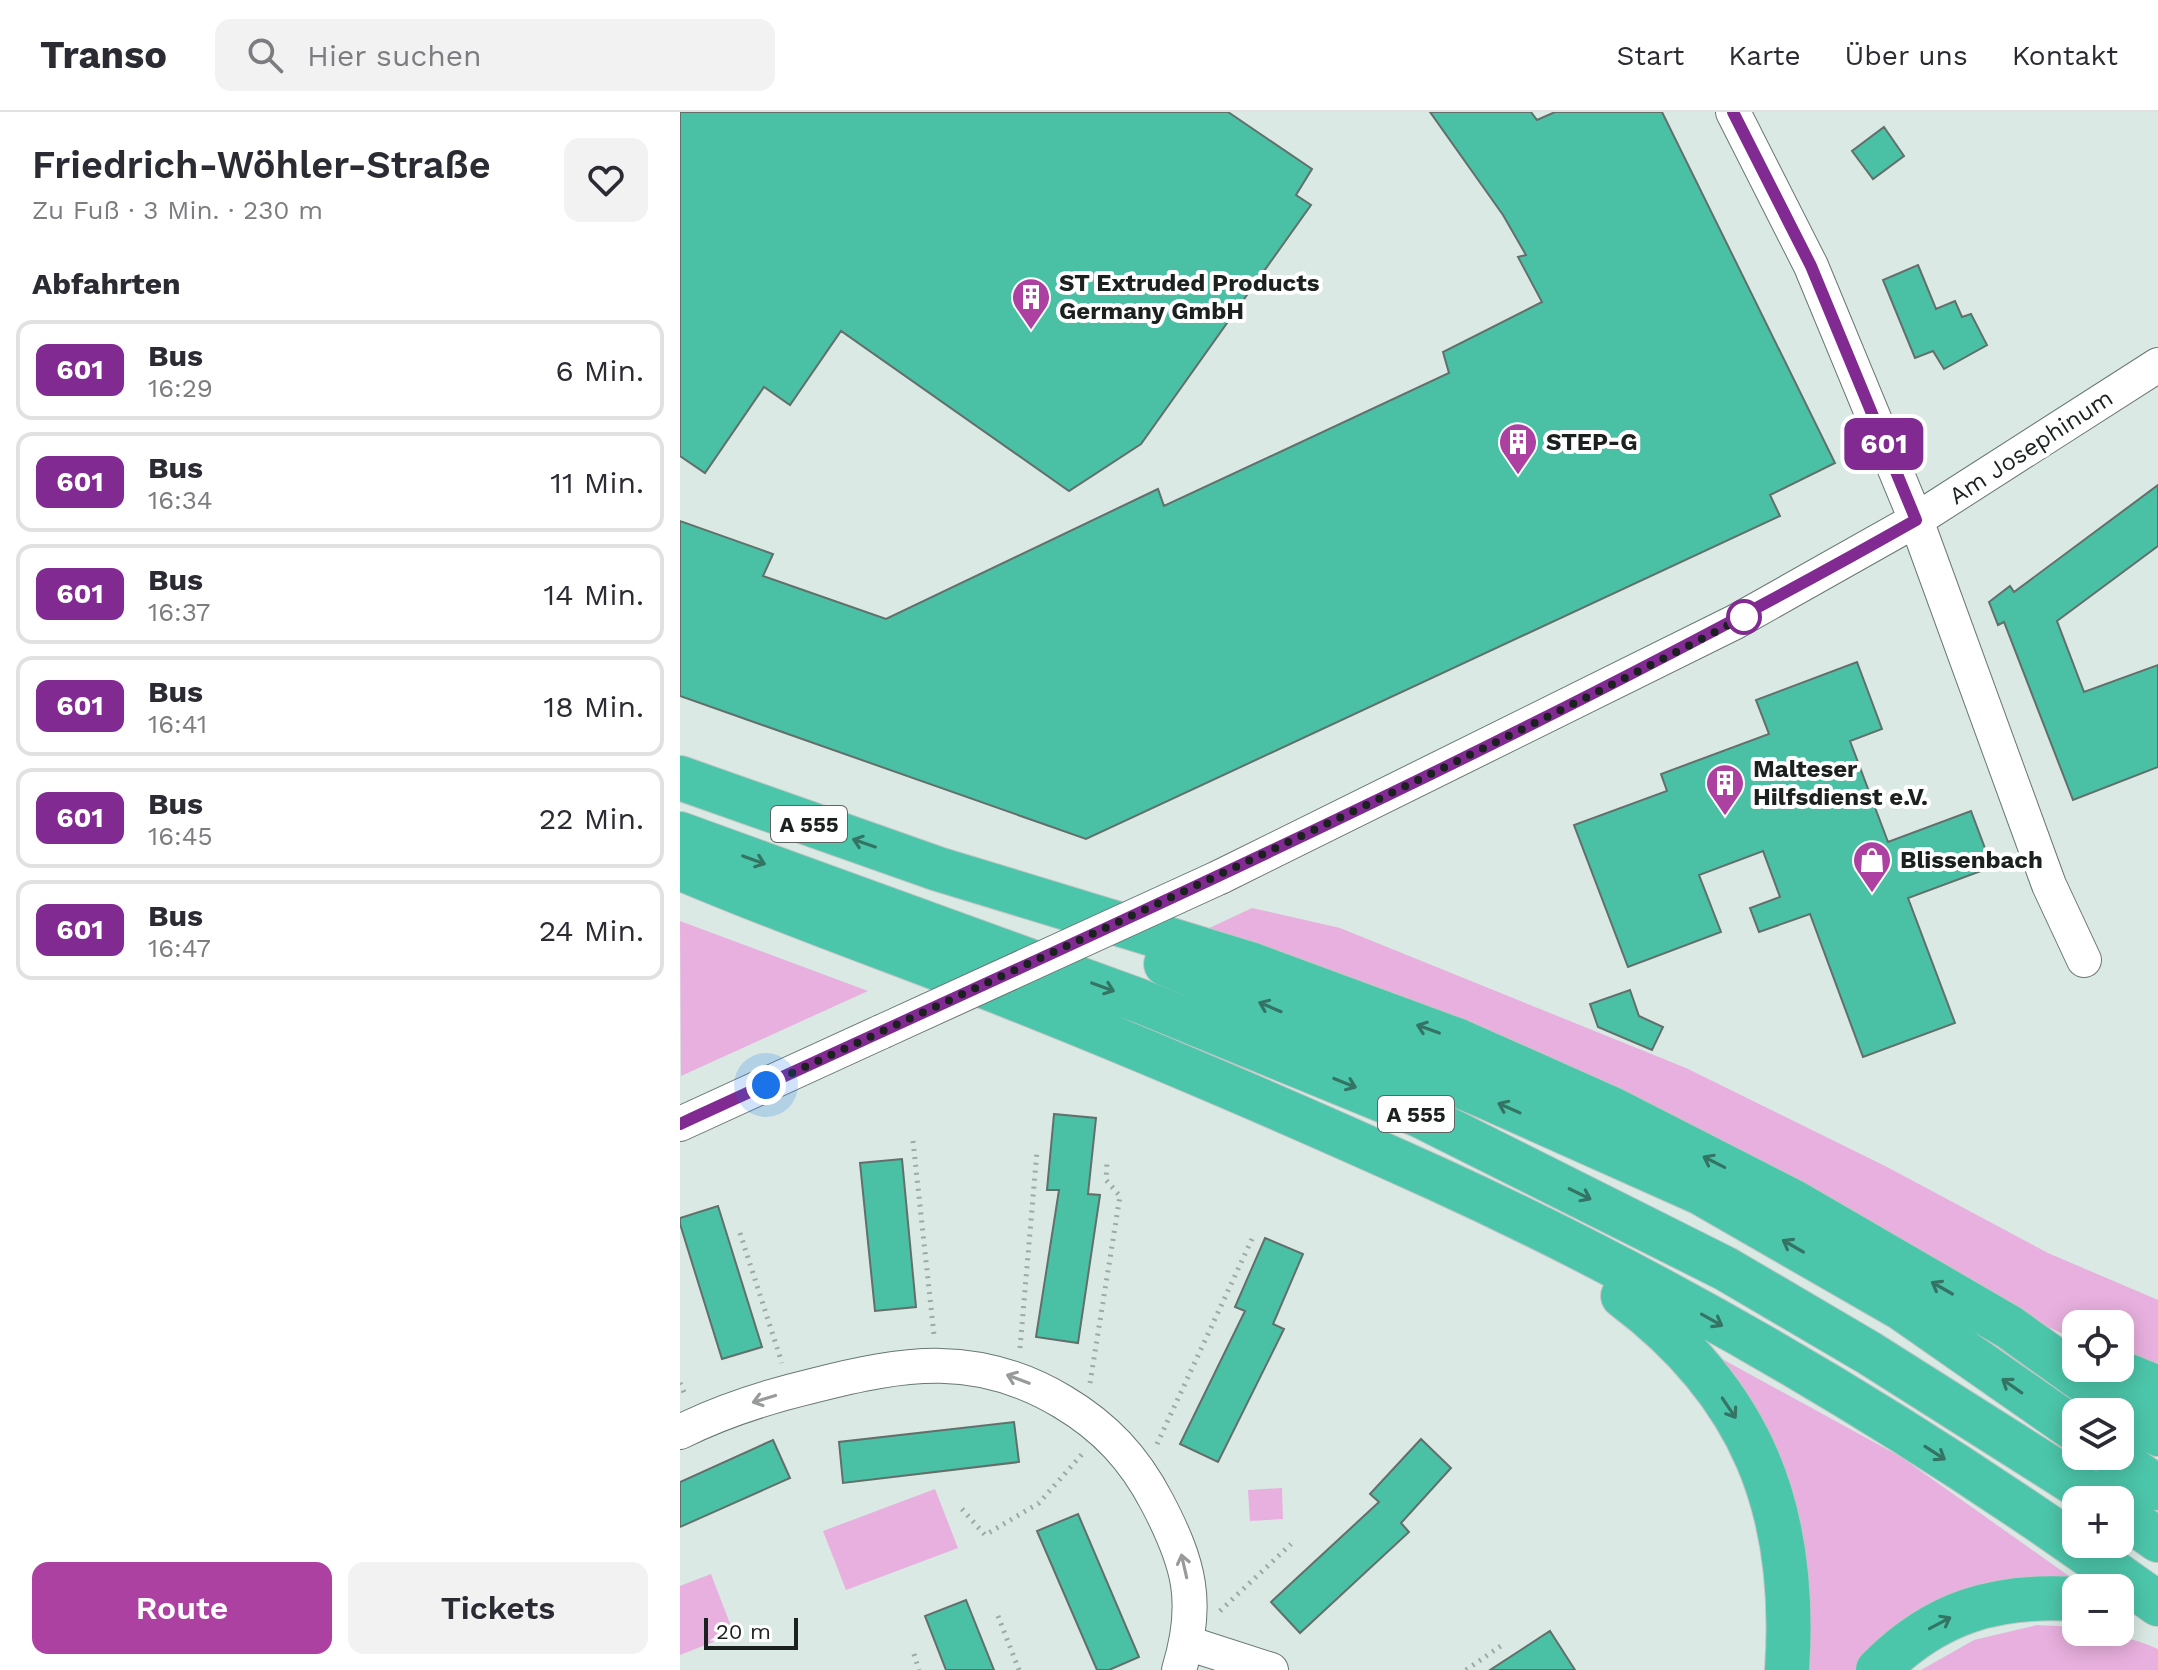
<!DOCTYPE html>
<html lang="de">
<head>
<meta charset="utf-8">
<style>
	body { margin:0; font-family:"Work Sans",sans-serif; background:#f2f2f3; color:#2b2b33; height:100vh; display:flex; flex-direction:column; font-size:30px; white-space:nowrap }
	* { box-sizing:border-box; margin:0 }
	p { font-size:26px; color:#7c7c81 }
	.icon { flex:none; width:44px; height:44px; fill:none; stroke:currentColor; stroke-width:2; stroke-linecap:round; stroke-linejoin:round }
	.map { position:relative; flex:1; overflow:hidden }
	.panel { display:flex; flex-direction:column; background:#fff; width:680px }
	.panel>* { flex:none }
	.badge { padding:0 16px; border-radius:12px; font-size:28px; line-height:52px }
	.buttons { position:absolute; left:1382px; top:1198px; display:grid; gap:16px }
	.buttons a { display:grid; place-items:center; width:72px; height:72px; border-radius:16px; background:#fff; box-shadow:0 4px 20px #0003; font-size:40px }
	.scale { position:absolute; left:24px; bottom:20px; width:94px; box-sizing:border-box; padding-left:8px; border:4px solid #1b211f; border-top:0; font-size:22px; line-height:28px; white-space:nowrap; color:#1b211f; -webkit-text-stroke:6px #fff; paint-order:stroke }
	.you { position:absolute; width:40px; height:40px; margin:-20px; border:6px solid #fff; border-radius:50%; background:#1a73e8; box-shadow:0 0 0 12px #1a73e833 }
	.map>.badge { position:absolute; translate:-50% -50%; box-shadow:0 0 0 4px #fff }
	h2 { padding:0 32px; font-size:30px; line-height:72px }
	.round { display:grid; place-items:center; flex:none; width:84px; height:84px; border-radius:16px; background:#f2f2f3 }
	.head { display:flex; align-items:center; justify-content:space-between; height:136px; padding:0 32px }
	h1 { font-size:38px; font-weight:600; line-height:60px }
	.action { display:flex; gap:16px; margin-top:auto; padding:16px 32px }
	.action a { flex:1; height:92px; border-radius:16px; background:#ac41a1; color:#fff; font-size:32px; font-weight:600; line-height:92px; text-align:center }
	.action a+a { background:#f2f2f3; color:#2b2b33 }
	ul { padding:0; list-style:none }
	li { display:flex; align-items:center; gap:24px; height:100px; margin:0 16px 12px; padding:0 16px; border:4px solid #e1e1e2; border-radius:16px }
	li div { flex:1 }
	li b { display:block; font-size:30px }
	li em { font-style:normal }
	li .badge { min-width:88px; font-weight:700; text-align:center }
	header { display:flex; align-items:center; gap:48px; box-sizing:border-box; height:112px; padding:0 40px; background:#fff; border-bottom:2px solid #e1e1e2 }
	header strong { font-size:38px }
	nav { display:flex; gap:44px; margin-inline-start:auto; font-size:28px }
	.search { width:560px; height:72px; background:#f2f2f3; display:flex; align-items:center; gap:20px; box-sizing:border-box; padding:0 28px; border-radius:16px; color:#7c7c81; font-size:30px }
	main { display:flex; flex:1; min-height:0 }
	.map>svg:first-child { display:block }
</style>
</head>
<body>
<header>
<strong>Transo</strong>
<div class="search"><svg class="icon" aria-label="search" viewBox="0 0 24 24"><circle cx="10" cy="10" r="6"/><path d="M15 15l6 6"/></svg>Hier suchen</div>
<nav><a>Start</a><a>Karte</a><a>Über uns</a><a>Kontakt</a></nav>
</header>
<main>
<section class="panel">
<div class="head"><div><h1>Friedrich-Wöhler-Straße</h1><p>Zu Fuß · 3 Min. · 230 m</p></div><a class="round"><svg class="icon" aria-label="heart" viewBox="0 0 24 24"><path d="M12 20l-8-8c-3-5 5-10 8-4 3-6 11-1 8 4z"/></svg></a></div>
<h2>Abfahrten</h2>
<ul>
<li><span class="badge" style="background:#812a91;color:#fff">601</span><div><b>Bus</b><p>16:29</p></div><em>6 Min.</em></li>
<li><span class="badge" style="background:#812a91;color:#fff">601</span><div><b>Bus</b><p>16:34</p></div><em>11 Min.</em></li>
<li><span class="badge" style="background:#812a91;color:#fff">601</span><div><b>Bus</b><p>16:37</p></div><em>14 Min.</em></li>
<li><span class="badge" style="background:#812a91;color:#fff">601</span><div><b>Bus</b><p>16:41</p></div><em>18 Min.</em></li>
<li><span class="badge" style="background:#812a91;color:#fff">601</span><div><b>Bus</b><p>16:45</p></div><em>22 Min.</em></li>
<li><span class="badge" style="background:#812a91;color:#fff">601</span><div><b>Bus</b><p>16:47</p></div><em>24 Min.</em></li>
</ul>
<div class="action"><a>Route</a><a>Tickets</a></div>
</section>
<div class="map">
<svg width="1478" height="1558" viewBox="0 0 1478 1558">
	<rect width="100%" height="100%" fill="#dae9e4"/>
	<path fill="#e8b0de" d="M572,796L660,816L1006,956L1207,1055L1368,1141L1478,1188V1263L1440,1248V1212H1396V1228L525,818Z
		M0,809L188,879L1,964Z
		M1033,1242L1221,1345L1403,1474L1214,1516L1176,1558H1118L1121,1415L1085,1321Z
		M602,1376L603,1407L570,1409L568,1378Z
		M255,1377L278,1436L166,1478L143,1419Z
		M31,1462L54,1522L0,1543V1474Z
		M1357,1513L1396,1515V1520C1425,1520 1451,1525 1478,1537V1558H1241L1294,1528Z"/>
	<path fill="#4ac0a5" stroke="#626f6b" stroke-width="2" d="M0,0H548L632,57L616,83L631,93L461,332L389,379L161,219L110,293L84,275L25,361L0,344Z
		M750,0H851L857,8L875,0H982L1155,351L1090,383L1100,404L406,727L0,584V409L93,442L83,464L206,507L478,377L484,394L769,261L763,240L862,190L838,145L846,143L823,103Z
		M1204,15L1224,44L1193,67L1172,39Z
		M1238,153L1256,197L1275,189L1282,205L1291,202L1307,233L1264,257L1253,239L1235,246L1203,168Z
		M1478,373V434L1377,509L1404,580L1478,553V655L1393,688L1324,510L1318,513L1309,490L1330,474L1334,480Z
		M1177,550L1202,617L1170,629L1208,730L1291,699L1312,755L1228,786L1275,911L1183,945L1130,802L1079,820L1070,796L1100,785L1083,739L1019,763L1041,820L948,855L894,713L987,679L981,662L1089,622L1076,588Z
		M950,878L959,904L983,915L972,938L918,915L910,892Z
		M374,1002L416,1006L408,1082L420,1083L398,1231L356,1225L379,1078H367Z
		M222,1047L236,1195L195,1199L180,1051Z
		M38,1094L82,1235L42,1247L0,1112V1106Z
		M585,1126L623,1142L593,1212L604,1217L538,1350L500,1332L565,1199L555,1195Z
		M334,1310L339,1350L163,1371L159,1330Z
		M741,1327L771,1356L721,1411L729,1420L620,1521L591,1490L699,1390L690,1382Z
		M93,1328L110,1366L0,1415V1370Z
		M398,1402L459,1545L429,1558H417L357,1419Z
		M286,1488L314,1558H266L245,1504Z
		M870,1519L895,1558H810Z"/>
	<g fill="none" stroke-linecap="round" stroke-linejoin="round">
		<defs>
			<path id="minor" d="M1053,0L1131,154L1236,408L1369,773L1404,848
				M540,765L1055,510L1236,408L1478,253
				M0,1012L201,920
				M0,1320C42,1299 86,1285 132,1274C225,1250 298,1239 383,1290C425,1315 454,1346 477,1390C509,1451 520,1490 499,1558
				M507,1531L591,1558"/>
			<path id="highway" d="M0,666L258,757L570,852L779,929L932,997L1112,1089L1329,1215L1478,1322
				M0,722L460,889L741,1004L1046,1157L1189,1241L1421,1388
				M0,756C110,803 223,842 334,886C475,942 616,1003 755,1066C1009,1182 1252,1328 1478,1492
				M486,852L804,984L1021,1081L1221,1196L1396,1318
				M943,1184C1072,1281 1118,1398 1107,1558
				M1429,1256L1478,1276
				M1433,1344L1478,1376
				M1440,1401L1478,1428
				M1198,1558C1255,1500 1316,1482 1396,1487"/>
		</defs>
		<use href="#minor" stroke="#697773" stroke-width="36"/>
		<use href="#highway" stroke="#c4c5c5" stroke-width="46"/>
		<path stroke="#9ca9a5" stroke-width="5" stroke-dasharray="2 6" stroke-linecap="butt" d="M233,1029L254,1223
			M60,1121L102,1251
			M340,1236L357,1039
			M0,1271L6,1285
			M410,1271L440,1084L426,1068L427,1050
			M477,1332L572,1127
			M282,1397L305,1423L359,1391L403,1341
			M540,1499L611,1432
			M318,1504L339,1558
			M234,1542L239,1558
			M786,1558L825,1531"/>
		<use href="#minor" stroke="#fff" stroke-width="34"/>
		<use href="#highway" stroke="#4cc6aa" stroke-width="44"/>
		<defs>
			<path id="minor-bridge" d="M201,920L540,765"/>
		</defs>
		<use href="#minor-bridge" stroke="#697773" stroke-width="36" stroke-linecap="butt"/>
		<use href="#minor-bridge" stroke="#fff" stroke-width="34"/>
	</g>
	<defs><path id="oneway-shaft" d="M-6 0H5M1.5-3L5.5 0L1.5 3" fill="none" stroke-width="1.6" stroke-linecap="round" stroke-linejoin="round" transform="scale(2)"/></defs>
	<g stroke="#347464">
		<use href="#oneway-shaft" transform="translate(184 731) rotate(-161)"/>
		<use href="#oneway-shaft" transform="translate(74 748) rotate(20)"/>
		<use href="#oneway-shaft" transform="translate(423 875) rotate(20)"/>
		<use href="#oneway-shaft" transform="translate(590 895) rotate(-157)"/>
		<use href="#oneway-shaft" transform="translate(748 917) rotate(-160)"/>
		<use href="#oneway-shaft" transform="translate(665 971) rotate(22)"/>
		<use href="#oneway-shaft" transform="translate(829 996) rotate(-156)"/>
		<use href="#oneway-shaft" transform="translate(1034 1050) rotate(-153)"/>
		<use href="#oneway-shaft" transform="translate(900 1082) rotate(26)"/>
		<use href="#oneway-shaft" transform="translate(1113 1134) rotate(-150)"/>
		<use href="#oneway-shaft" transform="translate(1262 1176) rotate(-150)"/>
		<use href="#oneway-shaft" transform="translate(1032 1208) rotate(29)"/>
		<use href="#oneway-shaft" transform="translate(1332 1274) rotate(-145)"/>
		<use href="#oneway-shaft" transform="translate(1049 1296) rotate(56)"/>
		<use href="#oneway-shaft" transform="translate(1255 1341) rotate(33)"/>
		<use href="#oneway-shaft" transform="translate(1260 1511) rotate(-28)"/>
	</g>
	<g stroke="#989b9a">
		<use href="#oneway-shaft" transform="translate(338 1267) rotate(-159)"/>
		<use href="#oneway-shaft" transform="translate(84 1287) rotate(163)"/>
		<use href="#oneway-shaft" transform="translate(504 1454) rotate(-103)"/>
	</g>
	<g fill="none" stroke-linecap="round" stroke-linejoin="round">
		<defs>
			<path id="line" d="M0,1012C417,820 836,635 1236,408L1131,154L1053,0"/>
		</defs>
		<use href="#line" stroke="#fff" stroke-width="18"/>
		<use href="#line" stroke="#812a91" stroke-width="12"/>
		<path stroke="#1b211f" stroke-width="8" stroke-dasharray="0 14.4" d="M86,973C414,821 743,672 1064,505"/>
	</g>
	<defs>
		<symbol id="building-pin" viewBox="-11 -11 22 30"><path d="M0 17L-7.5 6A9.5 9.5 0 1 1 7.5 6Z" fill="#ac41a1" stroke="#fff"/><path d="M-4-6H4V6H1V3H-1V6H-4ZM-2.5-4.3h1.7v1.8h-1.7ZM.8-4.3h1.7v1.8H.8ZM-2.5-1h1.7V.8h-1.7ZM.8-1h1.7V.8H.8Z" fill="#fff"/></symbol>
		<symbol id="shop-pin" viewBox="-11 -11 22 30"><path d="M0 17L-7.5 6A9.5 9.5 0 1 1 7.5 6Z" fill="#ac41a1" stroke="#fff"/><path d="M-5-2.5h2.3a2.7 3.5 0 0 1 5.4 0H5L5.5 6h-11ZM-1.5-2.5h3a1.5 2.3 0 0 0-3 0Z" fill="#fff"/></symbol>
	</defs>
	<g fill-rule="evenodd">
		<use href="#building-pin" x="329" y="163" width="44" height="60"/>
		<use href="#building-pin" x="816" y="308" width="44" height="60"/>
		<use href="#building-pin" x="1023" y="649" width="44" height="60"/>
		<use href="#shop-pin" x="1170" y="726" width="44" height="60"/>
	</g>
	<circle fill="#fff" stroke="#812a91" stroke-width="4" cx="1064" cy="505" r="16"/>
	<g text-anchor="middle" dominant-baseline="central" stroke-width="8" stroke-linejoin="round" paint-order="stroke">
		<g fill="#fff" stroke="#5f6462" stroke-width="2">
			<rect x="91" y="694" width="76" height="36" rx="6"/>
			<rect x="698" y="984" width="76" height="36" rx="6"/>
		</g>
		<g font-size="22" font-weight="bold" fill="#1b211f">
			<text x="129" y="712">A 555</text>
			<text x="736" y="1002">A 555</text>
		</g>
		<g font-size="24" font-weight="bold" fill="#1b211f" stroke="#fff" text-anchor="start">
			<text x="379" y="171">ST Extruded Products<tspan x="379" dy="28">Germany GmbH</tspan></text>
			<text x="866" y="330">STEP-G</text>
			<text x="1073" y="657">Malteser<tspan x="1073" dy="28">Hilfsdienst e.V.</tspan></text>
			<text x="1220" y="748">Blissenbach</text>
		</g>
		<g font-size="24" fill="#1b211f" stroke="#fff">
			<text transform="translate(1351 335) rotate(-33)">Am Josephinum</text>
		</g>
	</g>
</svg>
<div class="buttons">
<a><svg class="icon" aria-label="locate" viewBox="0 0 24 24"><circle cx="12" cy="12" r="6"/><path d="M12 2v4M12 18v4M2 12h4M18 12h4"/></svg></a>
<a><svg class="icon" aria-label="layers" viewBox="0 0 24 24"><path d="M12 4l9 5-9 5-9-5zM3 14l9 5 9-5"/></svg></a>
<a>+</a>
<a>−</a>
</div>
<div class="scale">20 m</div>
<div class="you" style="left:86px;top:973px"></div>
<b class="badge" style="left:1204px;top:332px;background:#812a91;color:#fff">601</b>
</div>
</main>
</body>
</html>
